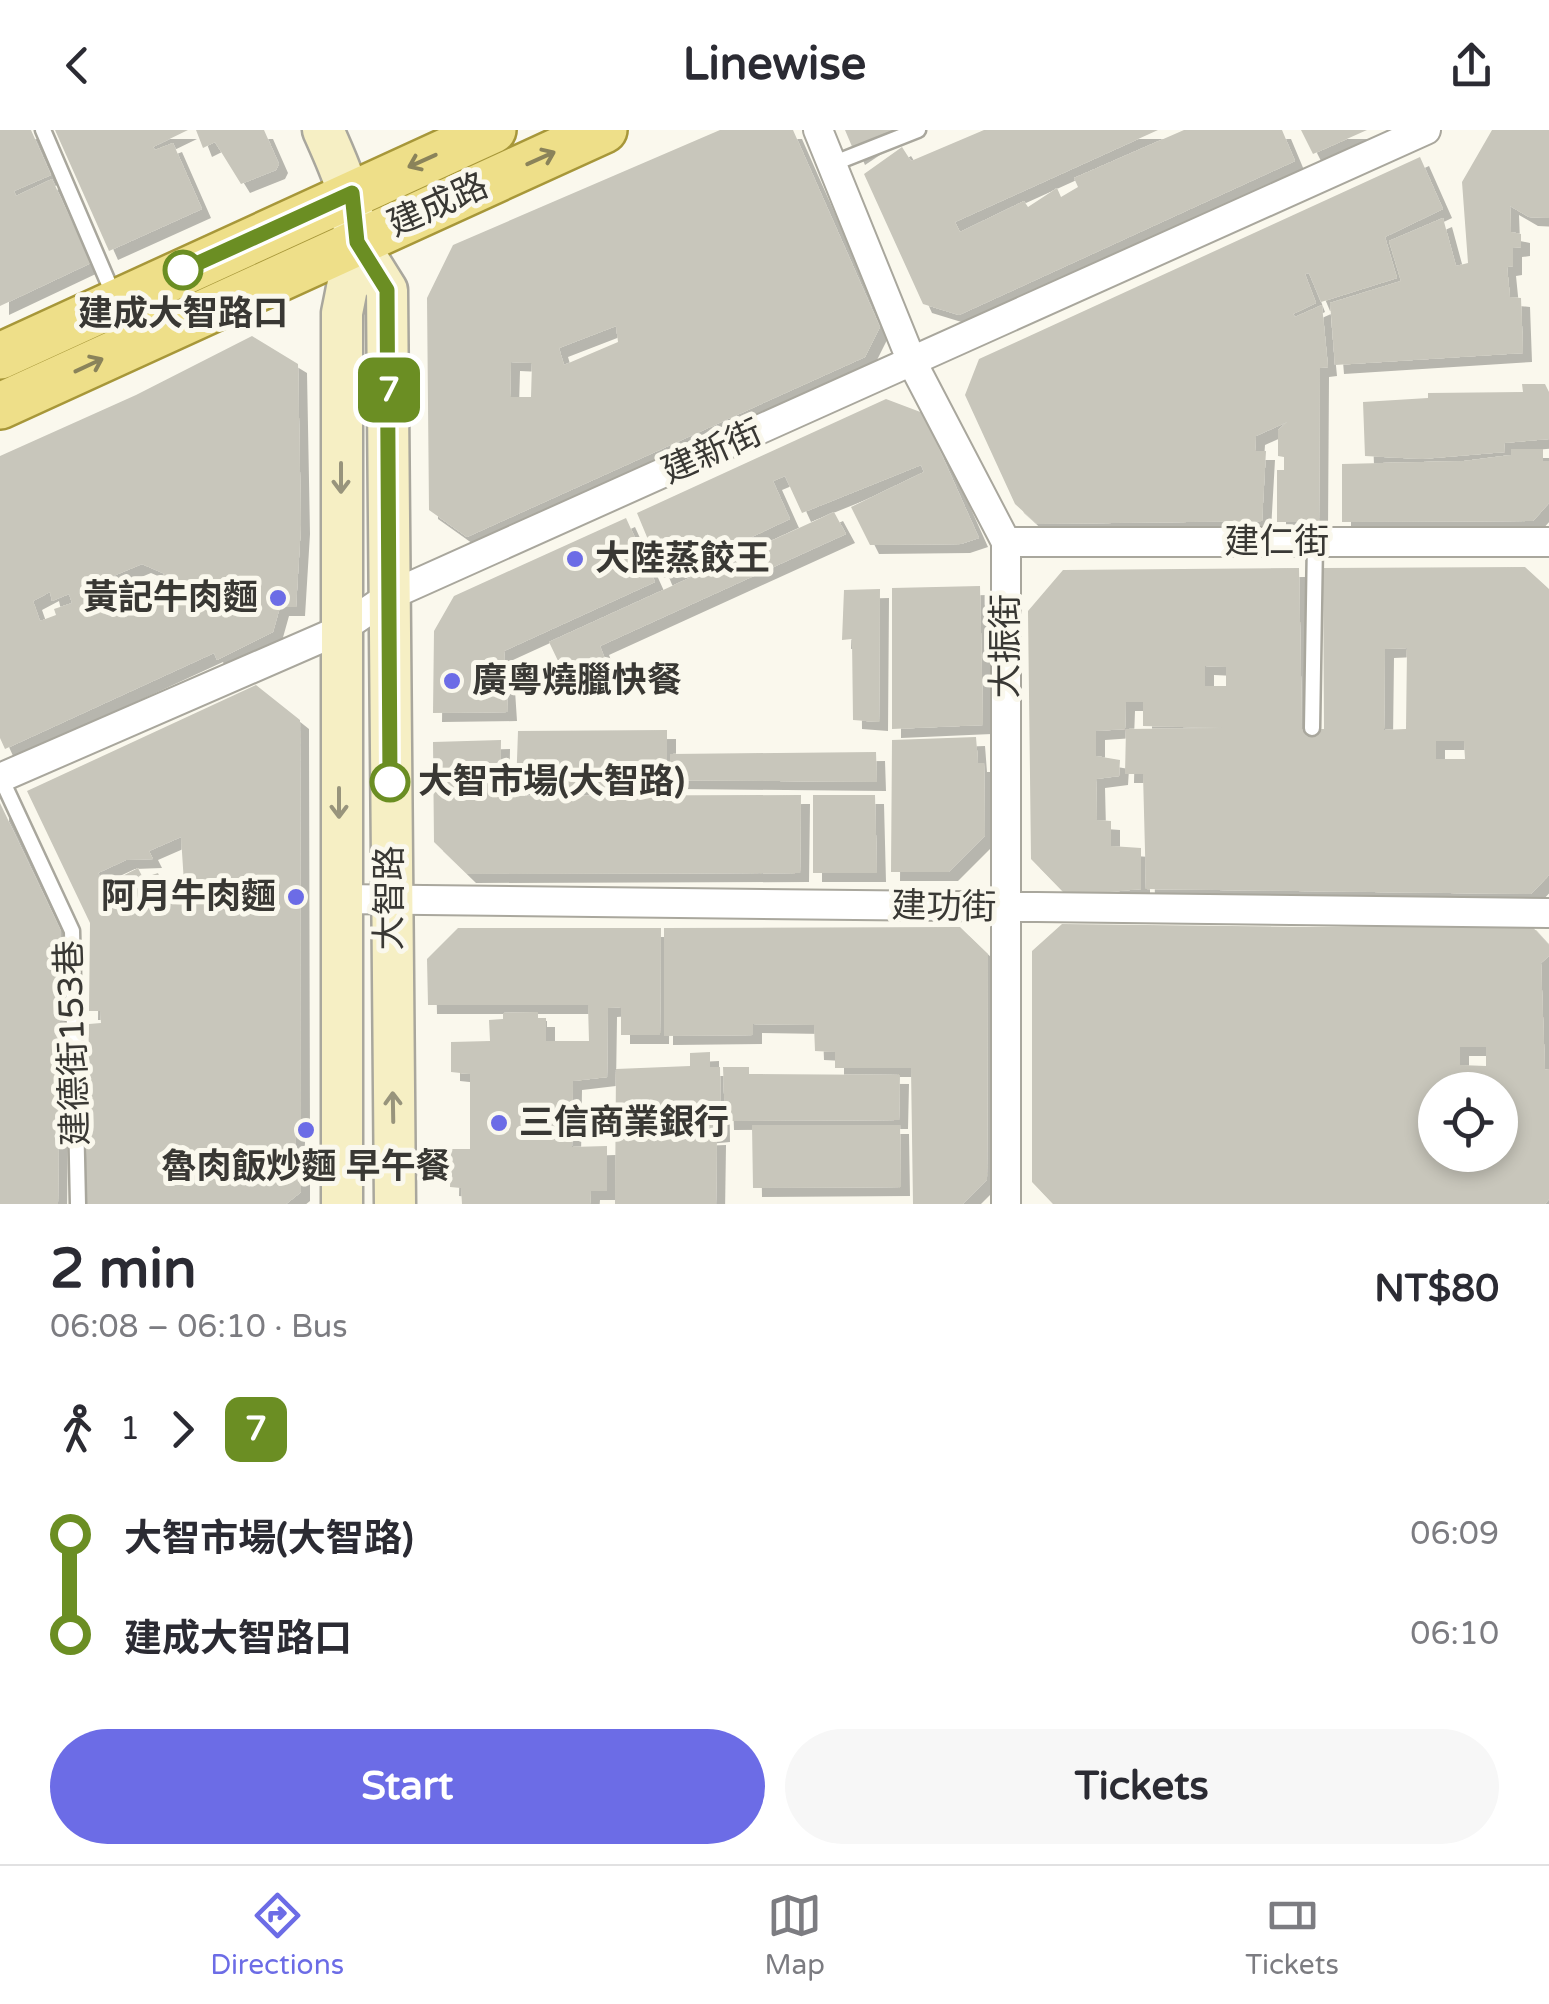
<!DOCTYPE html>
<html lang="en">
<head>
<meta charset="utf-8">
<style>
	body { margin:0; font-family:"Varela Round","Noto Sans TC",sans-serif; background:#f7f7f7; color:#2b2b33; height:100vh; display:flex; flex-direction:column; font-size:38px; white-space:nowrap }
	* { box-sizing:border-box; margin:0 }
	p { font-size:32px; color:#7c7c81 }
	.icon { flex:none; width:55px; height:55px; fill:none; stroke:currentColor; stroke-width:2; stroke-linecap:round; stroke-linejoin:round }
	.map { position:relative; height:1074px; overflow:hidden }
	.sheet { display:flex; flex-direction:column; background:#fff; flex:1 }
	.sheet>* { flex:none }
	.badge { padding:0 20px; border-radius:15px; font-size:35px; line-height:65px }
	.buttons { position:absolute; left:1418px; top:942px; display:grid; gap:20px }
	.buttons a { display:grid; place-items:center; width:100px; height:100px; border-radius:50%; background:#fff; box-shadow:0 5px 15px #0003; font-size:50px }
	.map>.badge { position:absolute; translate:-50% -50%; box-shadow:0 0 0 5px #fff }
	.legs { display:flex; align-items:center; gap:15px; height:110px; padding:0 50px; font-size:32px }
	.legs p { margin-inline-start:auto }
	.overview { display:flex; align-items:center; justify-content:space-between; height:170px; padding:0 50px }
	h1 { font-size:55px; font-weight:700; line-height:75px }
	.primary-button { display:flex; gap:20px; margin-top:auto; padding:20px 50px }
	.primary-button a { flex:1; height:115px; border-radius:60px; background:#6c6ce6; color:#fff; font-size:40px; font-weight:700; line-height:115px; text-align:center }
	.primary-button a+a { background:#f7f7f7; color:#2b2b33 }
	ul { padding:0 50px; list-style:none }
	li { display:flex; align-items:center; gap:35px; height:100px; font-size:38px }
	li i { display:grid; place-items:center; width:15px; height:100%; margin:0 12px; background:currentColor }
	li i::after { content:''; width:25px; height:25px; margin:-12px; border:8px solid; border-radius:50%; background:#fff }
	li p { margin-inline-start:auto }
	li:first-child i { background:linear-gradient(#0000 50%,currentColor 0) }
	li:last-child i { background:linear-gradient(currentColor 50%,#0000 0) }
	header { display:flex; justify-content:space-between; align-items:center; height:130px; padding:0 50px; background:#fff; font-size:45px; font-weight:700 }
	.tab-bar { display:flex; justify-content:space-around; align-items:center; height:140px; border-top:2px solid #e1e1e2; background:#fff; font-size:28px; color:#7c7c81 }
	.tab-bar a { display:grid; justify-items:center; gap:5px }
	.tab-bar .active { color:#6c6ce6 }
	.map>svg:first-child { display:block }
</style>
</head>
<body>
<header><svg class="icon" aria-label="back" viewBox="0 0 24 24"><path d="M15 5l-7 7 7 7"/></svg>Linewise<svg class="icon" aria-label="share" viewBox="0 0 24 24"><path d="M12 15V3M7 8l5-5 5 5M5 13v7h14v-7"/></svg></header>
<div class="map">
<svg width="1549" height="1074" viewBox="0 0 1549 1074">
	<defs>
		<filter id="shadow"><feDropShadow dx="9" dy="9" stdDeviation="0" flood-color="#0004"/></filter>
	</defs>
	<rect width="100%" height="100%" fill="#faf8ed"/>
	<path fill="#c8c6bb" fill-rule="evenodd" filter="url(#shadow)" d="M0,0H31L51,45L14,61L16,66L52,49L91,133L0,176Z
		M55,0H188L153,17L155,20L173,13L202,79L109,121Z
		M196,0H264L279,34L276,40L241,54L215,12L203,18Z
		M720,0H793L880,197L865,227L467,407L429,380L427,168L453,115ZM616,196L618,212L564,235L559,218ZM511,232L532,233L531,267H510Z
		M845,0H895L856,26Z
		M984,0H1158L955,92L960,102L1024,71L1028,77L1057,58L1061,67L1078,57L1074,48L1184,0H1282L1295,31L959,185L923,174L864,44L902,17L911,31Z
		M1301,0H1367L1313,24Z
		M1492,0H1549V88L1529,87L1510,76L1511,102L1521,104V117L1513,118V136L1507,137L1510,167L1521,168L1523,223L1335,235L1330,173L1401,151L1389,111L1443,88L1456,136L1468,133L1462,52Z
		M1420,27L1443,79L1385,107L1397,148L1321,172L1309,143L1305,144L1316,173L1293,184L1295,187L1322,175L1328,237L1320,238L1319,392H1277V340H1284V327L1278,326V300L1287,292L1256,306L1255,321H1266L1262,391L1037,394L1015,374L965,265L979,229Z
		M252,206L298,234L301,395L296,477H280L273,502L217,530L214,523L5,619L0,608V326L136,265ZM142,434L165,444L136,459L139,464L105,478L94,454ZM50,462L52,471L69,464L72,473L54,479L56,485L40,491L33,471Z
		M1522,254H1545L1549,262V309L1504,313L1505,322L1422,329L1365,326L1363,272L1428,268V263L1523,262Z
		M886,269L923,283L979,408L961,414L870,415L851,377L924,342L921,335L802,383L785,346L773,351L790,389L664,448L637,383Z
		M1511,319H1543V331H1549V373L1533,391L1342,392V334L1464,331L1511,325Z
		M834,382L846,404L600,516L605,529L560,535L549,512Z
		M626,388L655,452L504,521L508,582L433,583L434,501L454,466Z
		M1525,437L1549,459V745L1531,764L1146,759L1143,644H1125L1126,599L1222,598L1143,596V572H1126L1125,599L1096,601V626L1120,630L1119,646L1096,649L1097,690L1111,691V716L1141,718V759L1067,766L1031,729L1028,481L1063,440L1299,438L1302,599H1324L1323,438ZM1407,518L1406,599L1384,600L1385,519ZM1205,536L1226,537V556H1205ZM1436,611H1464L1465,629H1436Z
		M980,456L983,595L892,599V458Z
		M880,459L879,592L853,590L852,509L842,510L844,460Z
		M256,555L300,590L301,1002H296L295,1042H301V1062L286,1074H85L89,894L101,893L100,881H89L90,793L27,661ZM181,707L184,753L196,754V775L171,774L158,743L143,748L138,738L105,755L98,743L126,730L153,729L149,721Z
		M667,600V660L516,659L518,601Z
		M976,607L978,633H984L985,706L949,742H891L892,610Z
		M501,610L500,666L801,665L800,743L467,744L434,712L433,612Z
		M876,622L877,652L670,650V624Z
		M813,665H875L877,743H813Z
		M0,673L61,801L58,1074H0Z
		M1418,791H1527L1549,815V826L1541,833L1545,940L1549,939V1069L1545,1074H1053L1032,1052V821L1062,794L1308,797L1418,796ZM1460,917H1486V936L1460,935ZM1435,960H1500V1025H1435Z
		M960,797L988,824L987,1050L963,1074H913L911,938H835V922L815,921L814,895L753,894V905L664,906V798Z
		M458,798H661L660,905H621V877L608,878L607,947L573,951L572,1017L607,1016V1061H591L590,1074H462L461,1058L450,1057L451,1019H470V944L451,942V912L490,911L489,890L503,889V883L538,882V888H546V911H589L588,875H428L427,829Z
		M710,922V937H720L721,1003L667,1008L717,1006L716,1074H615L616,939L690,936V923Z
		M723,937H749V944L900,945L899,990L725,991Z
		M752,995H900L901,1057L753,1058Z"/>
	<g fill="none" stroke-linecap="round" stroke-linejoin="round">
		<defs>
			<path id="lane" d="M43,0L114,166
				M832,34L918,0
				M1312,598L1315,412
				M0,646L72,801L78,1074"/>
			<path id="street" d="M818,0L912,232L1006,412V1074
				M1006,412H1549
				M0,648L340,500L391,465L1426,0
				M339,769L1549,783"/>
			<path id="secondary" d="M323,0C360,82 360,95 342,183V1074
				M357,112L387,160L395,1074"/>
			<path id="primary" d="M0,226L493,0
				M0,276L604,0"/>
		</defs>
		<use href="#lane" stroke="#a9a79d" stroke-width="19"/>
		<use href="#street" stroke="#a9a79d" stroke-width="32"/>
		<use href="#secondary" stroke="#a9a79d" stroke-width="45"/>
		<use href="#primary" stroke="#a79739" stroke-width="50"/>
		<use href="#lane" stroke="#fff" stroke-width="14"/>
		<use href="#street" stroke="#fff" stroke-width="28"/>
		<use href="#secondary" stroke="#f6efc4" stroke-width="40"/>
		<use href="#primary" stroke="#eedf89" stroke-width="45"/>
	</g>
	<defs><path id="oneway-shaft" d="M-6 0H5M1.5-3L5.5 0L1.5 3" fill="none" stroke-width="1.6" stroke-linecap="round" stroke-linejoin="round" transform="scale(2.5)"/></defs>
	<g stroke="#8a835a">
		<use href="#oneway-shaft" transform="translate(541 28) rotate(-24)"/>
		<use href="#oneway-shaft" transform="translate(422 31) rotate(156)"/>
		<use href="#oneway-shaft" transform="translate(89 235) rotate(-25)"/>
	</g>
	<g stroke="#98947c">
		<use href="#oneway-shaft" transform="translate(341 348) rotate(90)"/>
		<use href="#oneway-shaft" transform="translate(339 673) rotate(90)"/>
		<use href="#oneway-shaft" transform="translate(393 977) rotate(-91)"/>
	</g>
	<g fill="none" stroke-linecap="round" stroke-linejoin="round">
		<defs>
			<path id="line-1" d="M183,140L352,63L357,112L387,160L390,652"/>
		</defs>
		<use href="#line-1" stroke="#fff" stroke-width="22"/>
		<use href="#line-1" stroke="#6b8e23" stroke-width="15"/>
	</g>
	<g fill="#fff" stroke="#6b8e23" stroke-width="5">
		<circle cx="183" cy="140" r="18"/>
		<circle cx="390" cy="652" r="18"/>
	</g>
	<g fill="#6c6ce6" stroke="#faf8ed" stroke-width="4">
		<circle cx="575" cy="429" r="10"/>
		<circle cx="278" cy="468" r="10"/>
		<circle cx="452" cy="551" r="10"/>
		<circle cx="296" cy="767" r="10"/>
		<circle cx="499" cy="993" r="10"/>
		<circle cx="306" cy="1000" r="10"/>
	</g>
	<g text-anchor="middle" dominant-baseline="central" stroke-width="10" stroke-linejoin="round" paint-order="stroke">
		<g font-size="35" fill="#393834" stroke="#faf8ed">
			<text transform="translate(438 75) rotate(-24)">建成路</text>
			<text transform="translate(712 322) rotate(-24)">建新街</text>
			<text x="1277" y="412">建仁街</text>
			<text transform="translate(1006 516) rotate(-90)">大振街</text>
			<text transform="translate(390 768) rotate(-90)">大智路</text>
			<text transform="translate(944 777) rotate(1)">建功街</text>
			<text transform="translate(73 913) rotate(-92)">建德街153巷</text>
		</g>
		<g font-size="35" font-weight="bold" fill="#393834" stroke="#faf8ed">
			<text x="183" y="184">建成大智路口</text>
			<text x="418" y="652" text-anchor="start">大智市場(大智路)</text>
		</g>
		<g font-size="35" font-weight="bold" fill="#393834" stroke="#faf8ed" text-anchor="start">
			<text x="595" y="429">大陸蒸餃王</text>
			<text x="258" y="468" text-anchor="end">黃記牛肉麵</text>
			<text x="472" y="551">廣粵燒臘快餐</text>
			<text x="276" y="767" text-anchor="end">阿月牛肉麵</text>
			<text x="519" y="993">三信商業銀行</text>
			<text x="306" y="1037" text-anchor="middle">魯肉飯炒麵 早午餐</text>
		</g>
	</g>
</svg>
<div class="buttons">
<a><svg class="icon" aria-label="locate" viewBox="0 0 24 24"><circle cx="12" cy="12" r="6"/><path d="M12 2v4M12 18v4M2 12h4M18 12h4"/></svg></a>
</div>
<b class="badge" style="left:389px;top:260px;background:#6b8e23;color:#fff">7</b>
</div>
<section class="sheet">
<div class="overview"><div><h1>2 min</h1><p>06:08 – 06:10 · Bus</p></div><b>NT$80</b></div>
<div class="legs"><svg class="icon" aria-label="walk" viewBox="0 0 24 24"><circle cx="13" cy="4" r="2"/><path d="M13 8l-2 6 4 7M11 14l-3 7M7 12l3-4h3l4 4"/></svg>1<svg class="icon" aria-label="forward" viewBox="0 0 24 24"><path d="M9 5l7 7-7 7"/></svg><b class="badge" style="background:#6b8e23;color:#fff">7</b></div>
<ul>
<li><i style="color:#6b8e23"></i><b>大智市場(大智路)</b><p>06:09</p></li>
<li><i style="color:#6b8e23"></i><b>建成大智路口</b><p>06:10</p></li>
</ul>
<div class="primary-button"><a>Start</a><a>Tickets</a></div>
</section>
<nav class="tab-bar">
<a class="active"><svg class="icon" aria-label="directions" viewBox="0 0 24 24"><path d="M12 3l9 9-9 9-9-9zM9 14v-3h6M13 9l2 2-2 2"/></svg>Directions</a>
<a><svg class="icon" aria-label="map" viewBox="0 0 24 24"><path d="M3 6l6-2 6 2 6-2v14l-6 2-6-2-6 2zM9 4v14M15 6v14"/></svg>Map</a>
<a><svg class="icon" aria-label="tickets" viewBox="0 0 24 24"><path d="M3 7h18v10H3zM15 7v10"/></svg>Tickets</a>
</nav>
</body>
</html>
